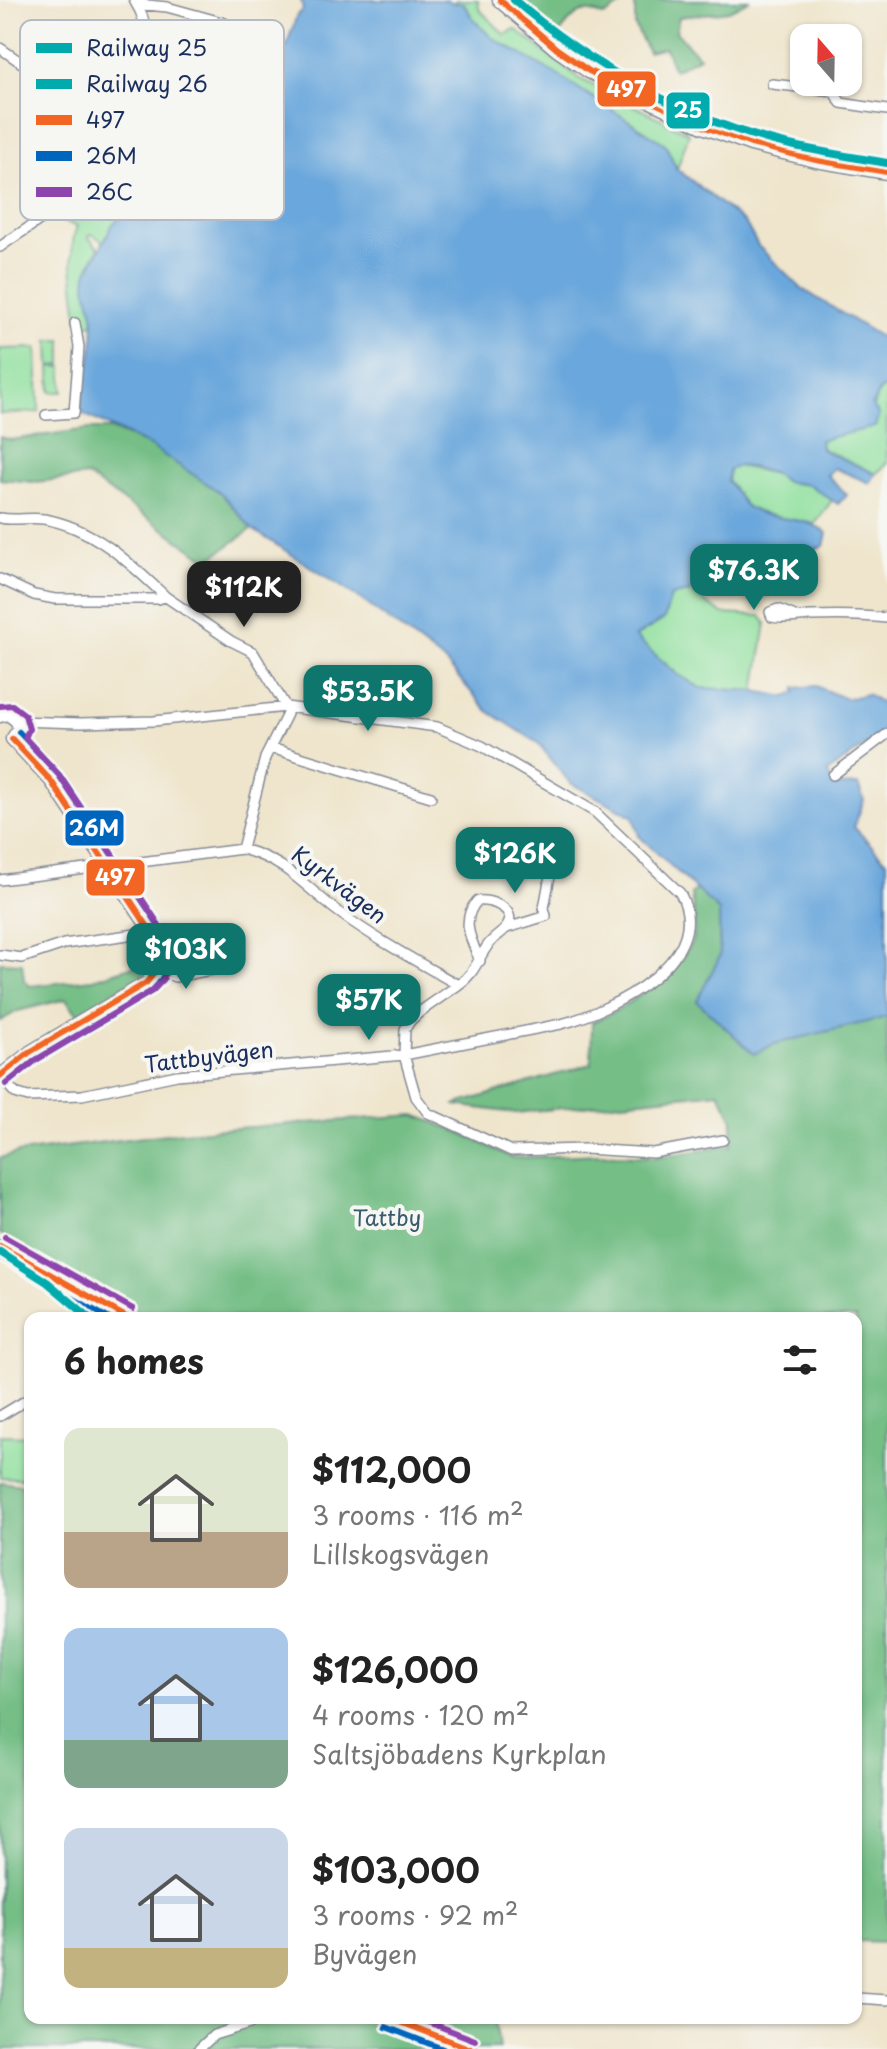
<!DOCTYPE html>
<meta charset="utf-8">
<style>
:root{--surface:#fff;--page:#f2f2f2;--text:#222;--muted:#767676;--accent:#0f766e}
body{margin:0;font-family:"Playpen Sans",sans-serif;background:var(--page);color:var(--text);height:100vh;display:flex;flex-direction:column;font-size:30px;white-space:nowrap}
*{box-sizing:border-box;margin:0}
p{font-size:26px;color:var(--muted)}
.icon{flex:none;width:44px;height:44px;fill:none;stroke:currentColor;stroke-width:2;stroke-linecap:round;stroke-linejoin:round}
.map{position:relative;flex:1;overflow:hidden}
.side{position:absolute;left:24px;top:1312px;width:838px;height:712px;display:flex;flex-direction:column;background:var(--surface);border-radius:16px;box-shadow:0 2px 6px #0004}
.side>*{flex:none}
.needle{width:52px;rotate:340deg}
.buttons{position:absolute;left:790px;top:24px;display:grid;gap:16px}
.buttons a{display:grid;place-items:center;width:72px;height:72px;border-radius:16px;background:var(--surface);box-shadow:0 2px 6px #0004;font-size:40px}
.price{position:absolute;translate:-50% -68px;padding:0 18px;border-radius:16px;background:var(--accent);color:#fff;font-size:26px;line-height:52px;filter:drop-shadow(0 2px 4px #0008)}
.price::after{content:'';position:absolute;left:50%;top:48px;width:24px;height:18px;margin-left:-12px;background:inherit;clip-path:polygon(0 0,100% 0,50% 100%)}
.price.active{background:#222;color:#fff}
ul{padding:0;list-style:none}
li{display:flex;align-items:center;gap:24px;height:200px;padding:0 40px}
li span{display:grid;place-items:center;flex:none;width:224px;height:160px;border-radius:16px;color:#555}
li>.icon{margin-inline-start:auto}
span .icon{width:96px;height:96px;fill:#fffc;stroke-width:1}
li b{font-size:34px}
h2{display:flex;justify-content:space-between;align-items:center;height:96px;padding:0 40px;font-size:34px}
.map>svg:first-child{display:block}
.green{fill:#91e09f;stroke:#56887e;stroke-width:2}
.forest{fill:#74be86;stroke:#487672;stroke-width:2}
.water{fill:#6ba7dc;stroke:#436b9d;stroke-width:2}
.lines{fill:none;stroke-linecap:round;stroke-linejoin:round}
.minor-casing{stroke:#858a95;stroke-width:12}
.tertiary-casing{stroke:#858a95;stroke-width:15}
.secondary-casing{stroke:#858a95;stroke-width:17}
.minor{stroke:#fff;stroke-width:9}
.tertiary{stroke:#fff;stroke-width:12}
.secondary{stroke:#fff;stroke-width:14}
.bus-1-casing{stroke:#f6f6f2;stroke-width:12}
.bus-2-casing{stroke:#f6f6f2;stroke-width:12}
.bus-3-casing{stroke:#f6f6f2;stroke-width:12}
.bus-1{stroke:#f26522;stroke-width:6}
.bus-2{stroke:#0065bd;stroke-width:6}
.bus-3{stroke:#8e44ad;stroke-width:6}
.rail-1-casing{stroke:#f6f6f2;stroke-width:14}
.rail-2-casing{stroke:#f6f6f2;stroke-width:14}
.rail-1{stroke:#00aaad;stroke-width:8}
.rail-2{stroke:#00aaad;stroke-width:8}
.labels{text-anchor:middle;stroke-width:8;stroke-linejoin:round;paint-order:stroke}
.street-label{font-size:22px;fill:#1b2f5e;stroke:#f6f6f2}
.park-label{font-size:22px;fill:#385b6e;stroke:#f6f6f2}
.key{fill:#f6f6f2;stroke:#b4bac6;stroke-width:2}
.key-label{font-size:22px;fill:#1b2f5e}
.line-badge{stroke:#f6f6f2;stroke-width:3}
.badge-label{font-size:22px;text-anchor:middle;font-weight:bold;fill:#fff}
</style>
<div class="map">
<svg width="887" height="2049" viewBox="0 0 887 2049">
<rect width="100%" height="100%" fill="#f6f6f2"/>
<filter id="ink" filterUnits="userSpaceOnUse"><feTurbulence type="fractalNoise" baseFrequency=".0125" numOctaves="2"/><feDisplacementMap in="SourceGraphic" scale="16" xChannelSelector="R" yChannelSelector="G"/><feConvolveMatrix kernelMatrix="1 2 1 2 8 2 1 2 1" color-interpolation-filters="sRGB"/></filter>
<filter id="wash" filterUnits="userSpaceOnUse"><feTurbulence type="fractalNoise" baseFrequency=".006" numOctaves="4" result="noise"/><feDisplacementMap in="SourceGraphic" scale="32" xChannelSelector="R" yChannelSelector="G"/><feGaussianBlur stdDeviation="1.8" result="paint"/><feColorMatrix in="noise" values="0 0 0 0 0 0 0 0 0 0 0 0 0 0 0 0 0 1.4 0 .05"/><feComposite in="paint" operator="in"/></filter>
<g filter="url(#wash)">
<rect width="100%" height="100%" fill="#efe5cc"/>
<path class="green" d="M456,0H478L479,9L505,35L515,29L582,80L689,133L677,169L665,144L556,74L491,37L474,20L464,3H453Z
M120,145L140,201L113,224L104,242L92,234L88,237L99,248C73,288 98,290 93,325L78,320C76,289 66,255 77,226L60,221L59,217L94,181Z
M49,340H62V365L50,366Z
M37,348L39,412L0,414V349Z
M50,367H63V392H51Z
M887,386V463L876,474L821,448L820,439L874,427C873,410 871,396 887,386Z
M737,466L775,474L786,482L809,485L832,500L815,524C798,520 751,516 742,502C736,494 734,489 727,481L729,470Z
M690,592L723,614L761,616L766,623L755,691L701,688L677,674L635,637L664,619L671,596Z
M0,1435L30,1436V1479L0,1477Z"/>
<path class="forest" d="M517,0H630L604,16C578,5 574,16 559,34Z
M635,0H750L729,11L679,17L676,32L699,57L674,70L665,48L648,52L635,26Z
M89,429H111L147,444L221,493L252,529L208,560L87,476L35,482L0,479V437L11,440Z
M697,888L719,911L720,956L697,1001L754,1054L774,1044L887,1017V1942L856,1941V1318H151L0,1234V1158L18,1153L183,1132L415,1115L459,1132L513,1158L598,1154L656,1157L731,1146L733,1119L719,1092L515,1113L454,1105L591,1064L592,1022C621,1012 684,969 693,938C697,924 693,909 691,894Z
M150,961C142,990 102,1000 78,1015L66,999L18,1011L0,1021V962L22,963L24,980L30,986L93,979Z
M0,1482L30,1486V2018H495L499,2049H0Z"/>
<path class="water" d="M301,0H447L453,3H463L474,20L491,37L556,74L665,144L677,169L746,224L758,246L801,288L887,341V386L879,391L872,405L879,415L875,427L820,440L821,449L876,474L870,483L834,468L827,475L847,495L838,504L809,485L786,482L775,474L750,467L737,466L729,470L727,481C735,489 740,502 747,507C771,523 804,514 827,533L824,546L812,550L786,549V565L798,575L795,582L704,569L690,592L671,596L664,619L635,637L677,674L701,688L755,691L786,697L795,693L796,688L816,686L846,699L867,694L886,706L882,734L827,773L835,786L858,785L864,800L854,827L887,862V1017L774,1044L754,1054L697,1001L720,956L719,911L639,836L633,816L570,783L538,743L488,711L445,662L359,598L252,529L221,493L147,444L79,412L93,346L94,318L86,286L87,273L113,224L140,201L170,193L193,197L212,189L225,176L242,169L275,164L282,147L237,108L252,88L268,96L276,87L274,74L280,64L297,15L303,10Z"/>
</g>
<g filter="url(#ink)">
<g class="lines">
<g class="minor-casing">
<path id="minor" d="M137,4L167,7L225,23
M0,48L81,104L114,140
M772,84L833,91L841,103L887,110
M0,247C15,236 31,227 46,215C100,171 180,72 134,0
M46,415L74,413L79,347L75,323
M0,518C15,521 29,517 44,519C95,528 130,563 166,597
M0,579L34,595L55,599H158L166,597L231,641L253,652L286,707L287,714L265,758L242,849
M797,617L778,609L770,612L772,617C785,620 796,617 810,616C836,615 861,615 887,618
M271,748L431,797
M833,775L887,734
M0,880L242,849C289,862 303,886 340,913C377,940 418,962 458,985L421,1011L411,1020L405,1029L404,1055L416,1097L428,1113L511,1151L584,1149L653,1153L723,1140
M507,928L546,916L544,908L550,876L548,871L508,858
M0,955L22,958L64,944L150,932
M156,969L175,977L221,968
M458,985C475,974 477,960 488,945C493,938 501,934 506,928C520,909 490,899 477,901C460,920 471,940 480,961
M0,1076L15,1093L28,1097L82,1095L177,1075L404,1055L561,1024C612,1011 716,959 680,893L595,812L482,746L437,727L286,707L154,721L81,723L17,721
M0,1416L30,1398
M856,1998L887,2000
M199,2049L214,2035L268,2018"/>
</g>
<g class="tertiary-casing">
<path id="tertiary" d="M0,716L8,714L17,721L19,729L12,739
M0,1076L30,1052L146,983L154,975L158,963V949L148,927L51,781L12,739
M0,1246L128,1318
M390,2018L471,2049"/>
</g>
<g class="secondary-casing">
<path id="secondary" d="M500,0L557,49L589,71L703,126L751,144L816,160L887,172"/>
</g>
<use href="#minor" class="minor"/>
<use href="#tertiary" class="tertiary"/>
<use href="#secondary" class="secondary"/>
<g class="bus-1-casing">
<path id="bus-1" d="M500,0L557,49L589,71L703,126L751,144L816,160L887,172
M0,1076L30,1052L146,983C164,965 157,948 148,927L51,781L12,739
M0,1246L128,1318
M390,2018L471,2049"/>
</g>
<g class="bus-2-casing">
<path id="bus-2" d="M6,1084L36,1060L152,991C176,968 169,949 156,921L59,775L19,732
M0,1257L108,1318
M386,2027L443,2049"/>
</g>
<g class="bus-3-casing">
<path id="bus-3" d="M0,706L12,705L25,715L29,729L25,738L59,775L157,922L168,947V964L163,980L152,991L36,1060L6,1084
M5,1237L133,1309
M418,2018L475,2040"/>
</g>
<use href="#bus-1" class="bus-1"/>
<use href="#bus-2" class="bus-2"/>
<use href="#bus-3" class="bus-3"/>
<g class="rail-1-casing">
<path id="rail-1" d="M514,0C588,63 672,112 766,139C805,150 847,156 887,163"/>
</g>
<g class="rail-2-casing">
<path id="rail-2" d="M0,1252L47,1282L90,1318"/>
</g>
<use href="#rail-1" class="rail-1"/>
<use href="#rail-2" class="rail-2"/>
</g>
</g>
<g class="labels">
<g class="street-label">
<text transform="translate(339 885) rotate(37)" y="8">Kyrkvägen</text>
<text transform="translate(209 1057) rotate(-7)" y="8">Tattbyvägen</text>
</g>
<g class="park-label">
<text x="387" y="1226">Tattby</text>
</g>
</g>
<rect x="20" y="20" width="264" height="200" rx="12" class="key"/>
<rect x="36" y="43" width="36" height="10" fill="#00aaad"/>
<rect x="36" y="79" width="36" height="10" fill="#00aaad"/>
<rect x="36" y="115" width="36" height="10" fill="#f26522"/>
<rect x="36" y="151" width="36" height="10" fill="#0065bd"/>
<rect x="36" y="187" width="36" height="10" fill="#8e44ad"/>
<g class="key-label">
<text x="86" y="56">Railway 25</text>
<text x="86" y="92">Railway 26</text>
<text x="86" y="128">497</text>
<text x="86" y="164">26M</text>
<text x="86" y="200">26C</text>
</g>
<g class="line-badge">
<rect x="596" y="70" width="61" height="38" rx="8" fill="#f26522"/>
<rect x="665" y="91" width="46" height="39" rx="8" fill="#00aaad"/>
<rect x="64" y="809" width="61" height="38" rx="8" fill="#0065bd"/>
<rect x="85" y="858" width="61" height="39" rx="8" fill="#f26522"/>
</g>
<g class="badge-label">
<text x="626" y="97">497</text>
<text x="688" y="118">25</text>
<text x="94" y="836">26M</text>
<text x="115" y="885">497</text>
</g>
</svg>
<div class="buttons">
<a><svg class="needle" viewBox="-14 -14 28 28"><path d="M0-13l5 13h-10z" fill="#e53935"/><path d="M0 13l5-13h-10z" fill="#767676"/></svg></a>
</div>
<b class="price" style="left:754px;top:612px">$76.3K</b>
<b class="price active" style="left:244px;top:629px">$112K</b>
<b class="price" style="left:368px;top:733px">$53.5K</b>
<b class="price" style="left:515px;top:895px">$126K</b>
<b class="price" style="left:186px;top:991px">$103K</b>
<b class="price" style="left:369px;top:1042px">$57K</b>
<section class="side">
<h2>6 homes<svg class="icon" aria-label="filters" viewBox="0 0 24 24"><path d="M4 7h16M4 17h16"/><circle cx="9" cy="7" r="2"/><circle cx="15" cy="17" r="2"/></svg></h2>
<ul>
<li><span style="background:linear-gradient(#dfe7d0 65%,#b9a48a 0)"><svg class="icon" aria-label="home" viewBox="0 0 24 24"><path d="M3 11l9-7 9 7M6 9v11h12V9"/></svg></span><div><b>$112,000</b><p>3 rooms · 116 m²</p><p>Lillskogsvägen</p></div></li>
<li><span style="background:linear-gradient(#a9c7e8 70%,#7fa58c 0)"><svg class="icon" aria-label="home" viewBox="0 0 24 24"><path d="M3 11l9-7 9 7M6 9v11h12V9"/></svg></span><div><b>$126,000</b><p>4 rooms · 120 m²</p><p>Saltsjöbadens Kyrkplan</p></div></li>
<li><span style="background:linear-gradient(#c9d6e8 75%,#c2b280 0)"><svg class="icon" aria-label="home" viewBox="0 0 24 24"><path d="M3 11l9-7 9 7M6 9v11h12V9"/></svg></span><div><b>$103,000</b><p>3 rooms · 92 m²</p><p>Byvägen</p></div></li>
</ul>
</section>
</div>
